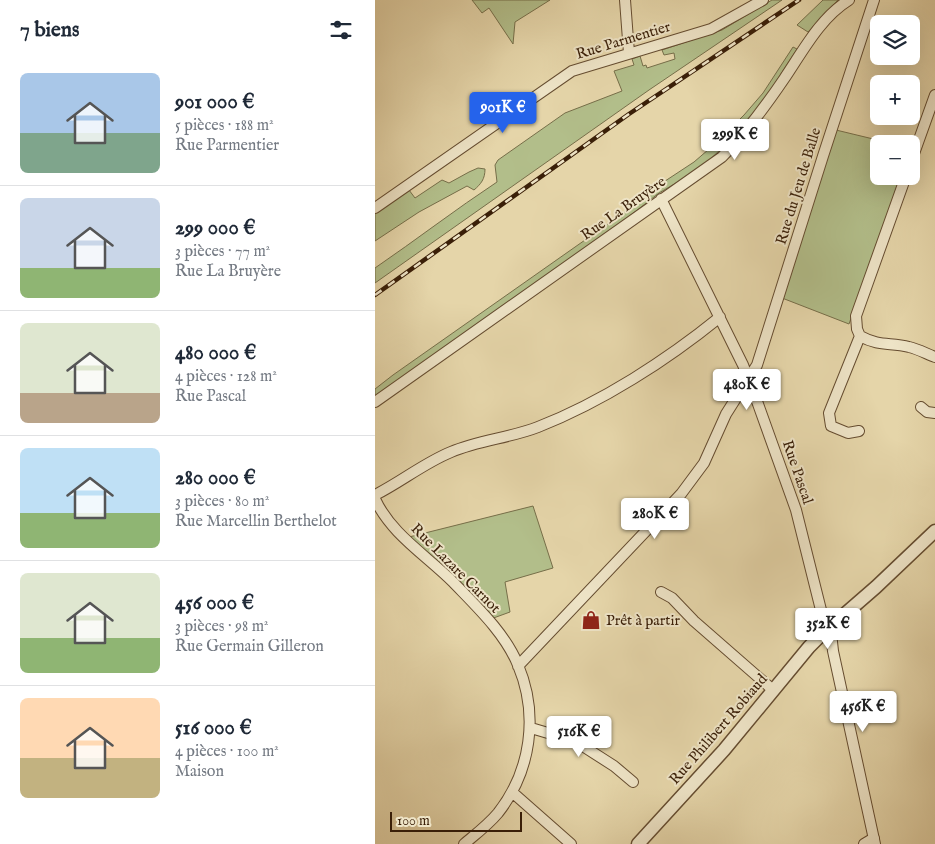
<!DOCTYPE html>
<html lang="fr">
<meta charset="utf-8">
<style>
:root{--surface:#fff;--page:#f6f6f7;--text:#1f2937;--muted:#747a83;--line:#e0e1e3;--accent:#2563eb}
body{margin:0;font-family:"IM FELL English",serif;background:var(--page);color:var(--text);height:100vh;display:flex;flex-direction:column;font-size:19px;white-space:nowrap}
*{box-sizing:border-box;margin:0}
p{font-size:16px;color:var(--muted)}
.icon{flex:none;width:28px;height:28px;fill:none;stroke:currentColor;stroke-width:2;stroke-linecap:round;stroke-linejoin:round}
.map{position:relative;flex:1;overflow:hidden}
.side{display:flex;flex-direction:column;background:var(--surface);width:375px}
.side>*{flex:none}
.fabs{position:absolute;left:495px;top:15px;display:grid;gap:10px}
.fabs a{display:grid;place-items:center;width:50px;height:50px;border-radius:8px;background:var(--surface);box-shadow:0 5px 20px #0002;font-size:25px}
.scale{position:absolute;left:15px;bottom:12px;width:132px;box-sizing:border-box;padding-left:5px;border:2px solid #3a1f08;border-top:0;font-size:14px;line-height:18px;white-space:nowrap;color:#3a1f08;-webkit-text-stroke:4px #eee4c7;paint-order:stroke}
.price{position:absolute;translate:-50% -42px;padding:0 11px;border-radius:5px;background:#fff;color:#222;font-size:16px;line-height:32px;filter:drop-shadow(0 1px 2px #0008)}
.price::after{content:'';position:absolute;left:50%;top:30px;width:15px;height:11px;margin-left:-8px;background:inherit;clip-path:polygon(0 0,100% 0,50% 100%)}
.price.active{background:var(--accent);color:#fff}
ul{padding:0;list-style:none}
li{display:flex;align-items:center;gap:15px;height:125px;padding:0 20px}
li+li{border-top:1px solid var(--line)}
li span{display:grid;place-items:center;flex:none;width:140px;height:100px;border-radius:8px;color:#555}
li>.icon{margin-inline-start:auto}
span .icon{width:60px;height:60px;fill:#fffc;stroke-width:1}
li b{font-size:21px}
h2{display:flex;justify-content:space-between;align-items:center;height:60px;padding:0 20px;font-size:21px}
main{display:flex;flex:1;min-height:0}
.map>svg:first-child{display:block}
.green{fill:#b2be8a;stroke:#766e49}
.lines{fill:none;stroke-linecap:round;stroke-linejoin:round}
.minor-casing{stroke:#654c30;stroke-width:12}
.tertiary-casing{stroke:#654c30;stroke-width:15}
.minor{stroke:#eee4c7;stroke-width:10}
.tertiary{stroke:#eee4c7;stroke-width:12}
.rail-casing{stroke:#3a1f08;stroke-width:4.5}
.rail{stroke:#eee4c7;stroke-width:2.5;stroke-dasharray:8;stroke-linecap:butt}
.labels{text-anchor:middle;stroke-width:4;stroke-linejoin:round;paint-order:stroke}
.street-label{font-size:15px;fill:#3a1f08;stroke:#eee4c7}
.poi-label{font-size:15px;fill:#3a1f08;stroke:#eee4c7;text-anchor:start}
</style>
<main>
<section class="side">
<h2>7 biens<svg class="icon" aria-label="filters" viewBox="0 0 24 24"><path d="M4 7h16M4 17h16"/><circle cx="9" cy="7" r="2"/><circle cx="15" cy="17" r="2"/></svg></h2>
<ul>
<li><span style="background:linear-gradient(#a9c7e8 60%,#7fa58c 0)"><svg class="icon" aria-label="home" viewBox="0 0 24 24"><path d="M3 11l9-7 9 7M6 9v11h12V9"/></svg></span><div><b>901 000 €</b><p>5 pièces · 188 m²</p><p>Rue Parmentier</p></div></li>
<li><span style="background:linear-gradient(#c9d6e8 70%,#8fb573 0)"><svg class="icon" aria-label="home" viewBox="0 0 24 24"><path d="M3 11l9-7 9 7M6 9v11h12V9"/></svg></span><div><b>299 000 €</b><p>3 pièces · 77 m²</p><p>Rue La Bruyère</p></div></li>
<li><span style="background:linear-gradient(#dfe7d0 70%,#b9a48a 0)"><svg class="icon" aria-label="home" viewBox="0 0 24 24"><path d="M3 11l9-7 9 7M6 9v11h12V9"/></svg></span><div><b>480 000 €</b><p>4 pièces · 128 m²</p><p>Rue Pascal</p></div></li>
<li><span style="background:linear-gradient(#bfe0f5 65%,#8fb573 0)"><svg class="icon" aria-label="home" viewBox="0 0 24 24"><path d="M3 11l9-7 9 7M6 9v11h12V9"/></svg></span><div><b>280 000 €</b><p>3 pièces · 80 m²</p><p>Rue Marcellin Berthelot</p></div></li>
<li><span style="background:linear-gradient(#dfe7d0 65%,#8fb573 0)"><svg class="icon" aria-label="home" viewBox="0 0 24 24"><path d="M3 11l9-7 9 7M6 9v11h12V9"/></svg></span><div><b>456 000 €</b><p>3 pièces · 98 m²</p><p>Rue Germain Gilleron</p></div></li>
<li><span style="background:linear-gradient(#ffd9b3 60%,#c2b280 0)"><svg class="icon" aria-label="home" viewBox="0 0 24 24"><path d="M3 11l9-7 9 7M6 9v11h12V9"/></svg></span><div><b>516 000 €</b><p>4 pièces · 100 m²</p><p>Maison</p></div></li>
</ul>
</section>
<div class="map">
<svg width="560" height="844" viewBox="0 0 560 844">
<rect width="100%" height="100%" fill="#e5d5a9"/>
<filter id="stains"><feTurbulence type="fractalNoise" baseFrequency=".004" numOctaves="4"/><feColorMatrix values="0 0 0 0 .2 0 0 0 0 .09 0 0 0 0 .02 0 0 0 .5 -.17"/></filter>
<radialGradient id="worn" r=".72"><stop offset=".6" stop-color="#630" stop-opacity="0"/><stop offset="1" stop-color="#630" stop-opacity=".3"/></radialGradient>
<path class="green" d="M97,0H175L140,22L138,44L114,8L107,13Z
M397,0H407L274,90L0,283V268C41,240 81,209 122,182L120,165L123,160L190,113L247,91L239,71L259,65L257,59L265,56L268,66L271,65L272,68L300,59L299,53L289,55L287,50L347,30Z
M448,0H463L433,32L422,25Z
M418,47L422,49L393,94L374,119L348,147L325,169L284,193L252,218L0,396V389L18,375L247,214L281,187L319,162L341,143L369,115L388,93Z
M461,130L519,144H504V176H527L474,324L407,298Z
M103,168L110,169C110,179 106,184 99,190L92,186L44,212L0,241V213L34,190L40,198L67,180L74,183L94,172Z
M158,506L178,568L130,582L135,612L113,620L30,538Z"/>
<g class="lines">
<g class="minor-casing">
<path id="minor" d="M250,0L254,53
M536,162L560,95
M531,176L481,316L482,329L485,336C505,347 515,342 534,347C543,349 552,354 560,357
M286,199L368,365L383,404L421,510L450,626
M0,208L197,71L336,29L388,0
M0,402L347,157C371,133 390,107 409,79C428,51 445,18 474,0
M546,407L552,412L560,413
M484,431L473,433L456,426L454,413L485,336
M0,495C26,482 49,463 76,452C104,440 135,438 163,427C227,402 292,360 345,317
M0,499C16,534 51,555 78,582C101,606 130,633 143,665C164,715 156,771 123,813C113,825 101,834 89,844
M286,592L297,598L319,621L398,690
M456,633L458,651L500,844
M143,666L306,494L329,463L351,414L382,365L448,156L499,0
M156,728L200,741L239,766L258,782
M137,792L196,844
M489,844L499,838"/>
</g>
<g class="tertiary-casing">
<path id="tertiary" d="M455,627L501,587L560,531
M263,844L349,750L434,647L447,634"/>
</g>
<use href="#minor" class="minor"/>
<use href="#tertiary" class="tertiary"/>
<g class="rail-casing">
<path id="rail" d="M0,295L254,114L424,0"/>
</g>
<use href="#rail" class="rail"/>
</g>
<defs>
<g id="shop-bare" transform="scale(1.5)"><path d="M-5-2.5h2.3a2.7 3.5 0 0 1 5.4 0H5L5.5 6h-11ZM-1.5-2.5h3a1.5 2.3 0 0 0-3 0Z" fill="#8f2418" stroke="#eee4c7" stroke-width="2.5" paint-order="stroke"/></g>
</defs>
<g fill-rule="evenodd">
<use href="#shop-bare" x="216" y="620"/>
</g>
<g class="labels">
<g class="street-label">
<text transform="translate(248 40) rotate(-17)" y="5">Rue Parmentier</text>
<text transform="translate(423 186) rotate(-73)" y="5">Rue du Jeu de Balle</text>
<text transform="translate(248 208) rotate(-35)" y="5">Rue La Bruyère</text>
<text transform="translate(423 472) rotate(71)" y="5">Rue Pascal</text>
<text transform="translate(81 568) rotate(45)" y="5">Rue Lazare Carnot</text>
<text transform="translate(343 729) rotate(-49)" y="5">Rue Philibert Robiaud</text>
</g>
<g class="poi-label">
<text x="231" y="625">Prêt à partir</text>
</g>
</g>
<rect width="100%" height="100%" filter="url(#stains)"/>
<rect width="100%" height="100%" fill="url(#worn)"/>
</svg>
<div class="fabs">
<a><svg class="icon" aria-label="layers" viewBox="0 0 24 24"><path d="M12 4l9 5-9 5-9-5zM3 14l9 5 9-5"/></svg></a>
<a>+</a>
<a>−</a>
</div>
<div class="scale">100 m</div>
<b class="price active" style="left:128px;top:134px">901K €</b>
<b class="price" style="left:360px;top:161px">299K €</b>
<b class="price" style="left:372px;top:411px">480K €</b>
<b class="price" style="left:280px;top:540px">280K €</b>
<b class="price" style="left:453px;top:650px">352K €</b>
<b class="price" style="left:488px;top:733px">456K €</b>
<b class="price" style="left:204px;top:758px">516K €</b>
</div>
</main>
